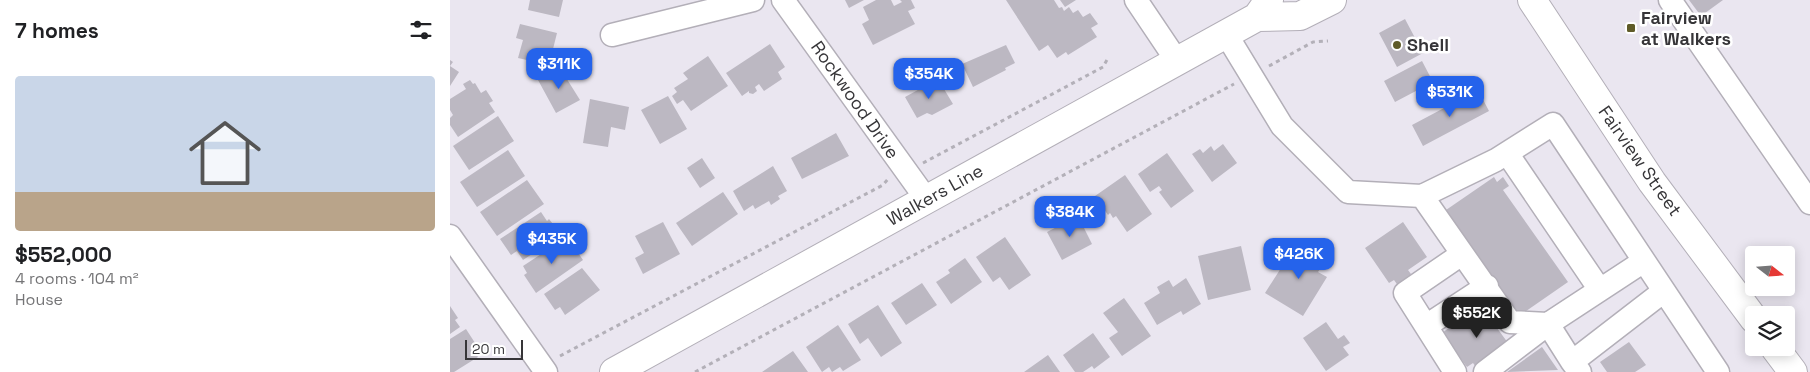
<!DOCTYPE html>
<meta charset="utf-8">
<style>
:root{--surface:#fff;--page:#f2f2f2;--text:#202124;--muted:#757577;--accent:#2563eb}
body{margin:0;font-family:"Space Grotesk",sans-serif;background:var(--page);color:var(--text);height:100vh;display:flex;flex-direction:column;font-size:19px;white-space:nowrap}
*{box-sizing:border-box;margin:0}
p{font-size:16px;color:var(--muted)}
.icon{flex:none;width:28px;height:28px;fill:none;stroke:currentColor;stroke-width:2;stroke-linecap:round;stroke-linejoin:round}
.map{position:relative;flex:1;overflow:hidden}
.sheet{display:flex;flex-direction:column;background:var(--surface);width:450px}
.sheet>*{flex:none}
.needle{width:32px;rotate:107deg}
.controls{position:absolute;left:1295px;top:246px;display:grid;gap:10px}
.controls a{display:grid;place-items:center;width:50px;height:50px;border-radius:5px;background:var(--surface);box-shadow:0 2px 12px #0003;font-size:25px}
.scale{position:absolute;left:15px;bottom:12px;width:58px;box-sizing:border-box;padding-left:5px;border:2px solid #363538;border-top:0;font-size:14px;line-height:18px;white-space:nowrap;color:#363538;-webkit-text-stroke:4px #fff;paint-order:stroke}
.price{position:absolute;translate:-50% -42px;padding:0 11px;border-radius:10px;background:var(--accent);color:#fff;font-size:16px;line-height:32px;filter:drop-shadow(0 1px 2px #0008)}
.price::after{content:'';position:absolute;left:50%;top:30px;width:15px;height:11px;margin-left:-8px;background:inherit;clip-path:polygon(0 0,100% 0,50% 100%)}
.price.current{background:#222;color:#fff}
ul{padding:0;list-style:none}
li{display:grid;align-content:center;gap:10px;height:265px;padding:0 15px}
li span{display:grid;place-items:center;height:155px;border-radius:5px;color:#555}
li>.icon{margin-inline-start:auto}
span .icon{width:90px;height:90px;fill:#fffc;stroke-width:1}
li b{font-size:21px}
h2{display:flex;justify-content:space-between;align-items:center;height:60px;padding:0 15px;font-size:21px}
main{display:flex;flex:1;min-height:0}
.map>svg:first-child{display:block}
.building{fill:#bcb8c2}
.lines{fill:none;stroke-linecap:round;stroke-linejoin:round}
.minor-casing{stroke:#b3afb8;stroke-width:25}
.major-casing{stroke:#b3afb8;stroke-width:30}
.path{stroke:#b3b0b8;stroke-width:3;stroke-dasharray:4 4;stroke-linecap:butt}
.minor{stroke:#fff;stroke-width:22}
.major{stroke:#fff;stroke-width:28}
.poi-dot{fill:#5f5b28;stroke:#fff;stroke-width:2}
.labels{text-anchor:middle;stroke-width:5;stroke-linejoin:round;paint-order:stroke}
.poi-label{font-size:18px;font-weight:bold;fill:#363538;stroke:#fff;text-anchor:start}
.street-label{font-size:18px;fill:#363538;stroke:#fff}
</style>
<main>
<section class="sheet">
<h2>7 homes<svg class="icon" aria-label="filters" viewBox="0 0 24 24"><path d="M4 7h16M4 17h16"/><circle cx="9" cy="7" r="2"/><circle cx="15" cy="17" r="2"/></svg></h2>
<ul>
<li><span style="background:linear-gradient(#c9d6e8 75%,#b9a48a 0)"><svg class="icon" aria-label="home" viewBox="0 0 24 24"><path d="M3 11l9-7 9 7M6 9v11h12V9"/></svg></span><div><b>$552,000</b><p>4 rooms · 104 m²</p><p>House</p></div></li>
</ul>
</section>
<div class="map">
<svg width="1360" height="372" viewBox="0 0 1360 372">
<rect width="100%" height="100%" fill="#eae6f0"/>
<path class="building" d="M80,0H113L109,17L78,10Z
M395,0H414L399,8Z
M426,0H441L444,6L452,2L450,0H461L465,8L458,11L465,24L423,45L412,24L419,20L413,7Z
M556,0H604L609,8L612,7L614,11L619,7L623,13L628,10L633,17L640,13L648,24L641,28L647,37L618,55L616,52L607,58L598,45L589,51Z
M610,0H626L615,7Z
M1239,0H1273L1251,16Z
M955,19L973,53L947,67L929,33Z
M70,24L107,33L99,65L68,58L73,40L66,38Z
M320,44L335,67L328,72L332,79L314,91L309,84L305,87L307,91L303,94L299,93V91L292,96L276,73Z
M556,45L565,63L555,68L556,70L523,87L512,64Z
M258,56L278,86L241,111L233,100L227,104L222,96L227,92L224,88L238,79L233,73Z
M0,60L3,62L0,66L9,72L0,86Z
M972,61L983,82L945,102L934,81Z
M110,68L130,100L106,113L88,80Z
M488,79L503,104L482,115L477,113L467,118L455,97Z
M20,80L23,84L25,83L31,93L36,90L43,101L39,103L45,112L8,137L0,125V118L3,115L0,110V99L16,89L13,84Z
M1028,90L1039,111L973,146L962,125Z
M218,96L237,129L210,144L191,110Z
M140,99L179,107L175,130L161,127L158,147L133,143Z
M48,116L64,141L19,170L3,146Z
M386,133L399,156L352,179L341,158Z
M773,144L787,163L762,182L742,154L750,149L753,153L761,146L764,151Z
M58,150L75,176L27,207L10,182Z
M717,153L744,191L721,208L709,192L712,190L709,186L700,192L688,174Z
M252,158L265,178L250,188L237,168Z
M323,166L337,191L328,196L330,199L321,205L319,201L305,209L303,205L294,211L283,191Z
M675,175L702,214L677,232L666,216L663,218L660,213L658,215L645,196Z
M1044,177L1047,182L1053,177L1059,186L1053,190L1118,282L1072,314L1066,310L996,210Z
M77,180L94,204L47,236L30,212Z
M273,192L288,214L242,246L226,223Z
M91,212L97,221L99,219L106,228L103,230L108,237L73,260L67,251L61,255L50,239Z
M628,216L642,244L612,260L597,232Z
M213,222L230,254L193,274L185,258L194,253L185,236Z
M953,222L977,257L958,270L961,274L955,279L957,282L949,287L944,280L939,283L915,248Z
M117,237L133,260L86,293L74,275L77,273L73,266Z
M555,237L581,275L559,290L550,277L543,282L526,257Z
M847,243L858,250L851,262L858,266L868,250L882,258L875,270L871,267L868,272L877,277L853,316L815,293Z
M791,246L801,290L758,300L748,256Z
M515,258L532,282L501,304L486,282L500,273L498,270Z
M132,268L150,290L115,315L110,307L105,310L94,294Z
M736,278L751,304L733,315L731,311L707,325L694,303L710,293L707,287L719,280L723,287Z
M472,283L487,305L456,325L441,303Z
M674,298L701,336L672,356L659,338L668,332L653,313Z
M428,305L452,343L431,357L418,338L410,344L398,324Z
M1030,305L1061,347L1029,371L1023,363L1017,367L992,333Z
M0,306L8,318L5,320L10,327L0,334Z
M876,322L888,339L894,335L900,343L893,347L899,355L876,371L853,338Z
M388,325L411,360L393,371L390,367L382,372L379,367L372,372L356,347Z
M16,329L27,346L23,349L28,357L4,372H0V339Z
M643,333L660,357L644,369L642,366L633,372H625L613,355Z
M1179,342L1196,365L1185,372H1157L1150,362Z
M1092,347L1108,370L1057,372Z
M343,351L358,372H312Z
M598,355L610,372H574Z"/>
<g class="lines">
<g class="minor-casing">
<path id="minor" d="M333,0L477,200
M686,0L727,61
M1220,0L1360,203
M776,34L832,126L898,192L972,196L1046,160L1103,124L1268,372
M162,35L303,0
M1057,153L1150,290
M972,196L1060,322L1098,324L1194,261
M0,236L96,372
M976,326L1037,286
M1005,372L955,293L1012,254
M1035,372L1098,324L1122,362
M1130,372L1122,362L1214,291"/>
</g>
<g class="major-casing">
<path id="major" d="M1082,0L1202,182L1304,319
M807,17L850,16L882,0
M1325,348L1343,372
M164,372L807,17L819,0"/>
</g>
<path class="path" d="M819,66L863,42L878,41
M473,163L653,67L658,58
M110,356L433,185L438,179
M245,372L784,84"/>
<use href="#minor" class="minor"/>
<use href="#major" class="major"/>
</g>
<g class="poi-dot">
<rect x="1176" y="23" width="10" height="10" rx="2.5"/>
<circle cx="947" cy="45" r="5"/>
</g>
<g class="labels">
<g class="poi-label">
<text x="1191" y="24">Fairview<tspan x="1191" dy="21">at Walkers</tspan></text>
<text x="957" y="51">Shell</text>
</g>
<g class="street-label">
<text transform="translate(405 100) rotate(55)" y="6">Rockwood Drive</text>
<text transform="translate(1190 161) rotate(55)" y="6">Fairview Street</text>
<text transform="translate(485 195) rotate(-29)" y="6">Walkers Line</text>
</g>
</g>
</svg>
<div class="controls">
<a><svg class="needle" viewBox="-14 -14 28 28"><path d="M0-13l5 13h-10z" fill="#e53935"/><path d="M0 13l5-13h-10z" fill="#757577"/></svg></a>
<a><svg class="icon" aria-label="layers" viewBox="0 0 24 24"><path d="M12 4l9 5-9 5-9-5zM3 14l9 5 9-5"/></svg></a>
</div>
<div class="scale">20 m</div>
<b class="price" style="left:109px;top:90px">$311K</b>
<b class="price" style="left:479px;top:100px">$354K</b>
<b class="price" style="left:1000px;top:118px">$531K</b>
<b class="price" style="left:620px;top:238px">$384K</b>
<b class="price" style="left:102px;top:265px">$435K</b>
<b class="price" style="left:849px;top:280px">$426K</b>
<b class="price current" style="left:1027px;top:339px">$552K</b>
</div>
</main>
